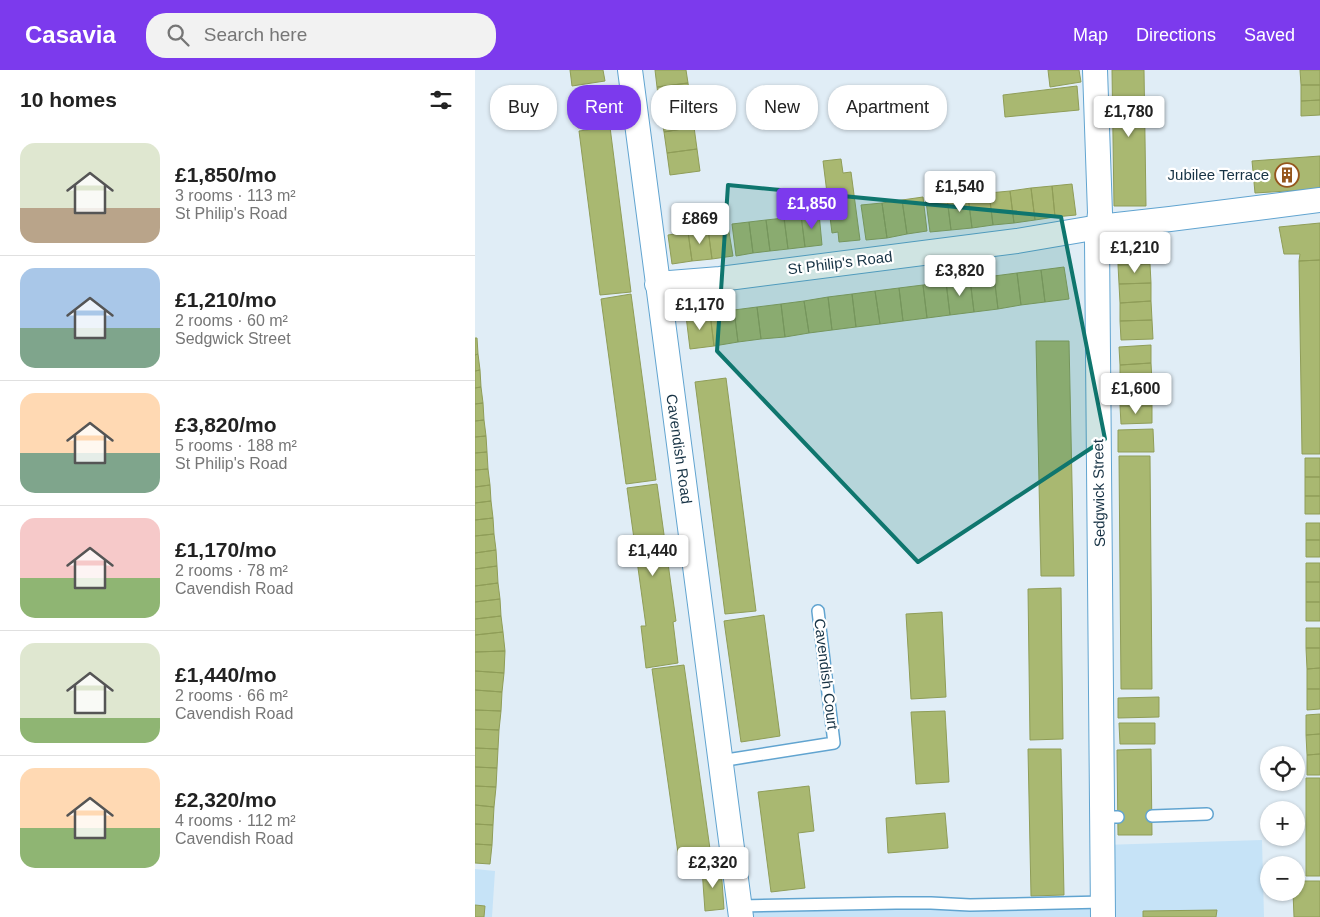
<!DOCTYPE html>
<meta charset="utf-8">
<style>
:root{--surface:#fff;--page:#f2f2f2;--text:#222;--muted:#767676;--line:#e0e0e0;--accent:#7c3aed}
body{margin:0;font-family:Helvetica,sans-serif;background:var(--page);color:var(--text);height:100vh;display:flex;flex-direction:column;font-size:19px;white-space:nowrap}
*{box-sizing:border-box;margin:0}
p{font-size:16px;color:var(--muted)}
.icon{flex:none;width:28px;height:28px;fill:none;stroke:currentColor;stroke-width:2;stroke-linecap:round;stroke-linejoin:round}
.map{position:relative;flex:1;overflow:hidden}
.side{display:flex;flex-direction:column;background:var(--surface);width:475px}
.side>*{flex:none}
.hud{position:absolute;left:15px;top:15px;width:475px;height:45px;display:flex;gap:10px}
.fabs{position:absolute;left:785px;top:676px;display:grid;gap:10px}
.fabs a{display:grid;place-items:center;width:45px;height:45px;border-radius:50%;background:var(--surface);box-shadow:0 1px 4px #0004;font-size:25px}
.price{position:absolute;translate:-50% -42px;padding:0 11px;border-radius:5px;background:#fff;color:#222;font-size:16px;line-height:32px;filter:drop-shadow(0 1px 2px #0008)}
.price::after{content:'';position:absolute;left:50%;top:30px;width:15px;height:11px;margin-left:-8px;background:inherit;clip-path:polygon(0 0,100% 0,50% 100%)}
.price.current{background:var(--accent);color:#fff}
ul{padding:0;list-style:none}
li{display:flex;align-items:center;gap:15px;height:125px;padding:0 20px}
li+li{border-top:1px solid var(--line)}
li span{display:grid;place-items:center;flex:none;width:140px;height:100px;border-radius:15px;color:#555}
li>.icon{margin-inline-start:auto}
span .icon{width:60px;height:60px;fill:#fffc;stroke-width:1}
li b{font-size:21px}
h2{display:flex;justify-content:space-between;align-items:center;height:60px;padding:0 20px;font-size:21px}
.pill{padding:0 18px;border-radius:20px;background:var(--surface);box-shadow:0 1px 4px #0004;font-size:18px;line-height:45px}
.pill.current{background:var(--accent);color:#fff}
header{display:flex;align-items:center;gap:30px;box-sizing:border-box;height:70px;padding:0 25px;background:var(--accent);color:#fff}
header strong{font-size:24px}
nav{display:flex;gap:28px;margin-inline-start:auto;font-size:18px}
.search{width:350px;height:45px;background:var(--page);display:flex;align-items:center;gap:12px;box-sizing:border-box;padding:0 18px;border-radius:20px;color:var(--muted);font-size:19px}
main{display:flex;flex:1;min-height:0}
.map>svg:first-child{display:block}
.built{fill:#c6e3f7}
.building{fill:#a9b871;stroke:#8f9d58}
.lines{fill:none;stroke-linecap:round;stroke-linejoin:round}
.lane-casing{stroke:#61a4d0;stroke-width:14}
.street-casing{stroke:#61a4d0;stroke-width:26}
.lane{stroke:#fff;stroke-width:11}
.street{stroke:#fff;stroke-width:24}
.marked{fill:#0f766e;fill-opacity:0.2;stroke:#0f766e;stroke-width:4;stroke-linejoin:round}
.labels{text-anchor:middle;stroke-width:4.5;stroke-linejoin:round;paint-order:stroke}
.poi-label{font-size:15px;fill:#173345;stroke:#fff;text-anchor:end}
.street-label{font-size:15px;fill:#173345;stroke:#fff}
</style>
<header>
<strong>Casavia</strong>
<div class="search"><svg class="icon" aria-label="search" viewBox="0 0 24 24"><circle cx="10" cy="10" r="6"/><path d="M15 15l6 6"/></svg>Search here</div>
<nav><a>Map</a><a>Directions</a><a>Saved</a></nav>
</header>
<main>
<section class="side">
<h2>10 homes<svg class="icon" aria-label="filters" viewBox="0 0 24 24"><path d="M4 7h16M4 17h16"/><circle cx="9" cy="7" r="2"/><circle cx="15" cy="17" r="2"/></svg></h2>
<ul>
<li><span style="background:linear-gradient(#dfe7d0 65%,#b9a48a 0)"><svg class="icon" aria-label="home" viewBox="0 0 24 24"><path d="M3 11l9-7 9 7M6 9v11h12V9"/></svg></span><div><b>£1,850/mo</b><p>3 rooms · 113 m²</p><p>St Philip's Road</p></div></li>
<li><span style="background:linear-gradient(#a9c7e8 60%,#7fa58c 0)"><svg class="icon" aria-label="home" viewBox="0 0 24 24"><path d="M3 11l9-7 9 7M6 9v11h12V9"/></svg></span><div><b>£1,210/mo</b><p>2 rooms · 60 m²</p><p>Sedgwick Street</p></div></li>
<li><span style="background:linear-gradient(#ffd9b3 60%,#7fa58c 0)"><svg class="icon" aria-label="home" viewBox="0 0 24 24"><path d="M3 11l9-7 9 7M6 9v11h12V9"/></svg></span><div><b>£3,820/mo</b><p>5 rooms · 188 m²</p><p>St Philip's Road</p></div></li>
<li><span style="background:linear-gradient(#f6c9c9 60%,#8fb573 0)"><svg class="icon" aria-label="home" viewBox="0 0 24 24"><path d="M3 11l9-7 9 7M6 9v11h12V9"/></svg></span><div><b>£1,170/mo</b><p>2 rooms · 78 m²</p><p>Cavendish Road</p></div></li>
<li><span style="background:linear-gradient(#dfe7d0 75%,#8fb573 0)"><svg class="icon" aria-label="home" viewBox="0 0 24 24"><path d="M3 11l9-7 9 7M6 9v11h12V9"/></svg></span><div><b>£1,440/mo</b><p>2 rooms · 66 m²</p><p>Cavendish Road</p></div></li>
<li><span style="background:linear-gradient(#ffd9b3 60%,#8fb573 0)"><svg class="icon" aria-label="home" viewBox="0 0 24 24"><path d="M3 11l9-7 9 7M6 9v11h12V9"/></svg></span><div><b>£2,320/mo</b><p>4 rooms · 112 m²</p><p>Cavendish Road</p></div></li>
</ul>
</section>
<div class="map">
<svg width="845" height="847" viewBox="0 0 845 847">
<rect width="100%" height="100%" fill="#e0edf6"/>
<path class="built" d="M787,770L789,847H266L264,836L628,832V775Z
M0,799L20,801L17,847H0Z"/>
<path class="building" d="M95,0H128L130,11L97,16Z
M180,0H211L213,13L182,17Z
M573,0H604L606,12L575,17Z
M637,0H669L671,136H639Z
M825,0H845V15H826Z
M213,13L216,35L185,40L182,17Z
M826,15H845V30L826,31Z
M602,16L604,40L530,47L528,25Z
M845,30V45L826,46V31Z
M132,34L134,54L103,58L100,38Z
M216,35L219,57L189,62L185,40Z
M135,57L156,222L125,225L104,61Z
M219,57L222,79L192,83L189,62Z
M222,79L225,101L195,105L192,83Z
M845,86V119L780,123L777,91Z
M366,89L368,103L376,102L385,170L364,172L363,162L357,163L348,91Z
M597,114L601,145L580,147L577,116Z
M577,116L580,147L560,150L556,118Z
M556,118L560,150L539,153L535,121Z
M535,121L539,153L518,155L514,123Z
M514,123L518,155L497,158L493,126Z
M493,126L497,158L476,160L472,128Z
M448,127L452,161L432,164L427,130Z
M472,128L476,160L455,162L451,131Z
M427,130L432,164L412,168L407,133Z
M407,133L412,168L391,170L386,135Z
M344,143L347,175L330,177L326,145Z
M326,145L330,177L313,179L309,148Z
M309,148L313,179L295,181L291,150Z
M291,150L295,181L278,183L274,152Z
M274,152L278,183L261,186L257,154Z
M845,153V190L824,191L825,184H809L804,157Z
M253,156L258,186L237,189L233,159Z
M233,159L237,189L217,191L213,162Z
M213,162L217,191L197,194L193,165Z
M674,175L675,194L643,195L642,176Z
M845,190V384H827L824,191Z
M675,194L676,213L644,214L643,195Z
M589,197L594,229L570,232L566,200Z
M566,200L570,232L546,235L542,203Z
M542,203L546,235L523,239L519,206Z
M519,206L523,239L499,242L495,209Z
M495,209L499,242L475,245L471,212Z
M471,212L475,245L452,248L448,215Z
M676,213V231L645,233L644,214Z
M448,215L452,248L428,251L424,218Z
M424,218L428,251L405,254L400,221Z
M400,221L405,254L381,257L377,224Z
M156,224L181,410L151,414L126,229Z
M377,224L381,257L357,260L353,227Z
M353,227L357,260L334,263L329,231Z
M329,231L334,263L310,267L306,234Z
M676,231L677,250L645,251V233Z
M306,234L310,267L286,269L282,237Z
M282,237L286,269L263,272L259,240Z
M259,240L263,272L239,276L235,243Z
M235,243L239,276L215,279L211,246Z
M677,250L678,269L646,270L645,251Z
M0,268H2L3,284L0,285Z
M561,271H594L599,506H566Z
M676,275V293L645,295L644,277Z
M3,284L5,300L0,301V285Z
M676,293L677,312L645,313V295Z
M5,300L6,317L0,318V301Z
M251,308L281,541L250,544L220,312Z
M6,317L8,333L0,334V318Z
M645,319H677V336H645Z
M8,333L9,350L0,351V334Z
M645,336H677V353L646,354Z
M9,350L11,366L0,367V351Z
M678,359L679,382H643V360Z
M11,366L12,382L0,383V367Z
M12,382L13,399L0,400V383Z
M644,386H675L677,619H646Z
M830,388H845V407H830Z
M13,399L15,415L0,417V400Z
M830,407H845V426H830Z
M182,414L201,551L198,552L203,593L171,598L166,556H171L152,418Z
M15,415L16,431L0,433V417Z
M830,426H845V444H830Z
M16,431L18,448L0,450V433Z
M18,448L19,464L0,466V450Z
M831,453H845V470H831Z
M19,464L21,480L0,483V466Z
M831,470H845V487H831Z
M21,480L22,496L0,499V483Z
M831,493H845V512H831Z
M22,496L23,513L0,516V499Z
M831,512H845V532H831Z
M23,513L25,529L0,532V516Z
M586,518L588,669L555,670L553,519Z
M25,529L26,546L0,549V532Z
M831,532H845V551H831Z
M467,542L471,627L436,629L431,544Z
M289,545L305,666L266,672L249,551Z
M26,546L28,562L0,565V549Z
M831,558H845V578H831Z
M28,562L30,581L0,582V565Z
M831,578H845V598L832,599Z
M30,581L29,603L0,601V582Z
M209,595L236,786L204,790L177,599Z
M845,598V619H832V599Z
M0,601L29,603L27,622L0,620Z
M832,619H845V639L832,640Z
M0,620L27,622L26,641L0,640Z
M684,627V647L643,648V628Z
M0,640L26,641L24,660L0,659Z
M470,641L474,712L441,714L436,642Z
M845,644V664L831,665V645Z
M644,653H680V674H645Z
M0,659L24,660L23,679L0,678Z
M845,664V684L832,685L831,665Z
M0,678L23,679L22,698L0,697Z
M553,679H586L589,825L556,826Z
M676,679L677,765H643L642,680Z
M845,684V705H832V685Z
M0,697L22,698L21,717L0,716Z
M831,708H845V806H831Z
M0,716L21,717L19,737L0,735Z
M334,716L339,761L323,763L330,818L296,822L283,722Z
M0,735L19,737L18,755L0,754Z
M470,743L473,778L413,783L411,748Z
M0,754L18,755L17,775L0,774Z
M0,774L17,775L15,794L0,793Z
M246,797L249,839L230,841L227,799Z
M821,811H845V847H819L818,822H821Z
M0,835L10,836L9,847H0Z
M742,840L741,847H668V841Z"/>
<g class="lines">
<g class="lane-casing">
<path id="lane" d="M245,691L359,673L343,541
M677,746L732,744
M627,747H643
M264,836L421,833H456L495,835L628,832"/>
</g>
<g class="street-casing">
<path id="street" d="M155,0L266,847
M620,0L625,143L622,171L628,847
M182,214L245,209L542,171L624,157L695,149L845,130"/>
</g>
<use href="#lane" class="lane"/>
<use href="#street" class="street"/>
</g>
<path class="marked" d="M253,115L586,147L630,369L443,492L242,281Z"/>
<defs>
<g id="building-ring" transform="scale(1.25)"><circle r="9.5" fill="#fff" stroke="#95561d" stroke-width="1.5"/><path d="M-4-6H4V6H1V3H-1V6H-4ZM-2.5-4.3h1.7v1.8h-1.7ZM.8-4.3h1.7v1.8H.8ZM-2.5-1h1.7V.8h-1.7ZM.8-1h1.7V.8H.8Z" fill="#95561d"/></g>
</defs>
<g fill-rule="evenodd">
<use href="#building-ring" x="812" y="105"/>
</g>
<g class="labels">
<g class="poi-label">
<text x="794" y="110">Jubilee Terrace</text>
</g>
<g class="street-label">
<text transform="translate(365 193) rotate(-7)" y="5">St Philip's Road</text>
<text transform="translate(204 379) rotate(82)" y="5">Cavendish Road</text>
<text transform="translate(624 423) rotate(-91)" y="5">Sedgwick Street</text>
<text transform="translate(351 604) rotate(83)" y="5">Cavendish Court</text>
</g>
</g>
</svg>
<div class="fabs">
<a><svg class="icon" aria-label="locate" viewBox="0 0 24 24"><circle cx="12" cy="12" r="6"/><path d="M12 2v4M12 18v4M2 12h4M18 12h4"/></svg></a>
<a>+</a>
<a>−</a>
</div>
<b class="price" style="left:654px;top:68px">£1,780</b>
<b class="price" style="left:485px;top:143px">£1,540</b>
<b class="price current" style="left:337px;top:160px">£1,850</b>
<b class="price" style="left:225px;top:175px">£869</b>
<b class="price" style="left:660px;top:204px">£1,210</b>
<b class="price" style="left:485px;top:227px">£3,820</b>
<b class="price" style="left:225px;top:261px">£1,170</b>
<b class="price" style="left:661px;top:345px">£1,600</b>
<b class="price" style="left:178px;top:507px">£1,440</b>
<b class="price" style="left:238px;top:819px">£2,320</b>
<div class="hud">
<a class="pill">Buy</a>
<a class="pill current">Rent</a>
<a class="pill">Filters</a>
<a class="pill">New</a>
<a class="pill">Apartment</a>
</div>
</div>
</main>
